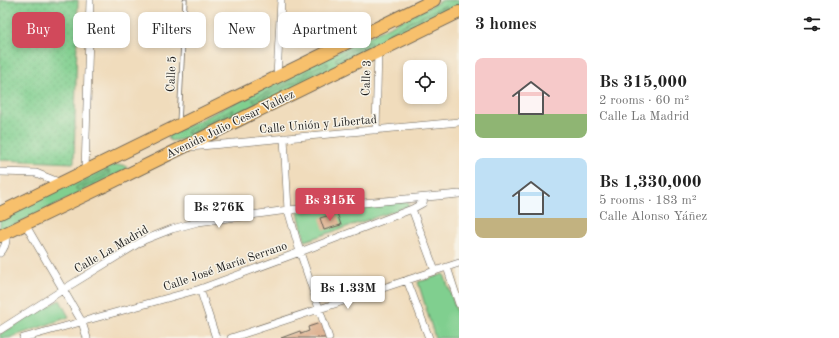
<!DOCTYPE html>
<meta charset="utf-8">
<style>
:root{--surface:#fff;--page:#f6f6f6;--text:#222;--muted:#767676;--accent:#d1495b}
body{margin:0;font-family:"Old Standard TT",serif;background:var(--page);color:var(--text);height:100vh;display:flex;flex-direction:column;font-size:15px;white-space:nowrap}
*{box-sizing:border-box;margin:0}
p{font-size:13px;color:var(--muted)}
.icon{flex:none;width:22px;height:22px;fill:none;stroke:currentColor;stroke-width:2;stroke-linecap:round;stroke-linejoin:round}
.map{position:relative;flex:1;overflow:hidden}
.panel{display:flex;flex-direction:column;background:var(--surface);width:380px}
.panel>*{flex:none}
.guide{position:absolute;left:12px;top:12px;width:380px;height:36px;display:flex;gap:8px}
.buttons{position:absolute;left:403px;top:60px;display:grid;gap:8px}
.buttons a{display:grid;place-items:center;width:44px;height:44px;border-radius:8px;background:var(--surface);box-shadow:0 2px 6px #0003;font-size:20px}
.price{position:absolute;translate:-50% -34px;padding:0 9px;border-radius:4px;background:#fff;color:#222;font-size:13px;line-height:26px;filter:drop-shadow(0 1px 2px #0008)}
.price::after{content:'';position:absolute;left:50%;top:24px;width:12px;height:9px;margin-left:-6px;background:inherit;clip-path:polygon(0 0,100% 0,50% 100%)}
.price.selected{background:var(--accent);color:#fff}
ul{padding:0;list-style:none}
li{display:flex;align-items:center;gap:12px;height:100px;padding:0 16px}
li span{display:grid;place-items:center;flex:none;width:112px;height:80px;border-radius:8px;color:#555}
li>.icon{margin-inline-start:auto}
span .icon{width:48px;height:48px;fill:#fffc;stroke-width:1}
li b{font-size:17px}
h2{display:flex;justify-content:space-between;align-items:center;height:48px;padding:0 16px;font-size:17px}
.pill{padding:0 14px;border-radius:8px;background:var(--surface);box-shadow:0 2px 6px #0003;font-size:14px;line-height:36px}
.pill.selected{background:var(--accent);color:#fff}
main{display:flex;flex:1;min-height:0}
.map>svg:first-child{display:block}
.grass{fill:url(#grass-dots);stroke:#4e7656}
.park{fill:#80cf8f;stroke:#4e7656}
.garden{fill:url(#garden-furrows);stroke:#4e7656}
.building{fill:#dbad8b}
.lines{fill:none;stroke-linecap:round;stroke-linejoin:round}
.service-casing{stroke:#665f54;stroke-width:5}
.minor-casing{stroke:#665f54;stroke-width:8}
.primary-casing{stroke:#665f54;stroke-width:14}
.service{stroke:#fff;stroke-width:3.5}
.minor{stroke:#fff;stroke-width:7}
.primary{stroke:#f7c06c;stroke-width:12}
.labels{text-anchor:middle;stroke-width:3;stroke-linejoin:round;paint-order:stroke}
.street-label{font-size:12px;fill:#1c1c1c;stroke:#f7f3e8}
</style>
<main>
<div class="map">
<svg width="459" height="338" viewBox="0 0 459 338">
<defs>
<pattern id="grass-dots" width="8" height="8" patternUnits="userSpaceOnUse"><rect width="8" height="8" fill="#80cf8f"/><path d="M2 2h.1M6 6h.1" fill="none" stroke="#6eb17b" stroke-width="1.8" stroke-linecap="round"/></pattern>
<pattern id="garden-furrows" width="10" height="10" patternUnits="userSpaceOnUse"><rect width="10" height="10" fill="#80cf8f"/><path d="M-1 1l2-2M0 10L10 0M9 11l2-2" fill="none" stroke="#6eb17b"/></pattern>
</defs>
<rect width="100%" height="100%" fill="#f7f3e8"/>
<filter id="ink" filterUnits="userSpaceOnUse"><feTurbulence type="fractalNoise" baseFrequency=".025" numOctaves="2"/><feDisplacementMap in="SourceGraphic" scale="8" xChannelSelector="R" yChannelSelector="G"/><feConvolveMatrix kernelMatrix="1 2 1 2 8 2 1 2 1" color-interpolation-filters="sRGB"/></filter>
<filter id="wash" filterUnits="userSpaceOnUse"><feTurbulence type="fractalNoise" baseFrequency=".012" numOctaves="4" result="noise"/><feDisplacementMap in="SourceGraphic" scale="16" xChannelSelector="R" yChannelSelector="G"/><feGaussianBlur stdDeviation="0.9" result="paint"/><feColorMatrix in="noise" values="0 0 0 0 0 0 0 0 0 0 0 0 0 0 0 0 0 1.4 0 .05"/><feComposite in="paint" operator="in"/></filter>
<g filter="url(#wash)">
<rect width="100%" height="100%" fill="#f0dcbc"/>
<path class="grass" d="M0,0H78L74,163L0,160Z"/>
<path class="park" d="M443,0H459V7L192,138L171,141L168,138L169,135Z
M124,165L127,167L124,171L0,232V217L105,166Z
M407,201L409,206L305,241L298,212Z
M444,274L459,319V338H435L418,282Z
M60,300L69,317L9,338H0V334Z"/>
<path class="garden" d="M444,6H446L447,7L446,9L392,35H390V32Z
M369,42H370L371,44V45L338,61H336V58Z
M326,63H328V66L254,102L253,101V99Z
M231,110H233V113L189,134H187V131Z
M107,171H109V174L78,190L76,189V187Z"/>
<g id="blocks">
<path class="building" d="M337,213L341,225L324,230L320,218Z
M323,322L328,338H281L300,331L301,334L309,331L308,327Z"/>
</g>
</g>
<g filter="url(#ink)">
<use href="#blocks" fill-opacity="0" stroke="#665f54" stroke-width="1"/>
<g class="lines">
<g class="service-casing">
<path id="service" d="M179,123L185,0"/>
</g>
<g class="minor-casing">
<path id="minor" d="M277,76L281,0
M376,130L378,51
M284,138L288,210L300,252L329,338
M190,147L459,122
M0,172L36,173L61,183
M85,172L90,0
M412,209L435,271
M25,224L82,322L87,338
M0,253C6,247 7,241 6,233
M447,267L459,304
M407,280L429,338
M200,289L216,338
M0,330L64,289L144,240L172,229L198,222L288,210L459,194
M23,338L200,289L300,252L412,209L423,203L424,198
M231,338L459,263"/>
</g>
<g class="primary-casing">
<path id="primary" d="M0,213C145,142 289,71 434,0
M0,236L96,190L459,12"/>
</g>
<use href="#service" class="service"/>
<use href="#minor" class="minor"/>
<use href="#primary" class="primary"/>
</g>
</g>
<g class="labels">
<g class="street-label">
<text transform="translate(171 74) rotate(-87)" y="4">Calle 5</text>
<text transform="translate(366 78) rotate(-88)" y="4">Calle 3</text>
<text transform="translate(230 124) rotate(-26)" y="4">Avenida Julio Cesar Valdez</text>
<text transform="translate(318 124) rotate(-5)" y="4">Calle Unión y Libertad</text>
<text transform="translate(111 249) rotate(-30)" y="4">Calle La Madrid</text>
<text transform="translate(225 266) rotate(-19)" y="4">Calle José María Serrano</text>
</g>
</g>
</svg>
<div class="buttons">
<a><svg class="icon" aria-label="locate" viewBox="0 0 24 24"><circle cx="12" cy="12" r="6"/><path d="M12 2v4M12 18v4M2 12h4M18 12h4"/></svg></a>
</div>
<b class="price selected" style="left:330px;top:222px">Bs 315K</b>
<b class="price" style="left:219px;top:229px">Bs 276K</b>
<b class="price" style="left:348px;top:310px">Bs 1.33M</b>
<div class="guide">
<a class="pill selected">Buy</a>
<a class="pill">Rent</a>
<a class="pill">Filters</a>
<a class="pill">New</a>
<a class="pill">Apartment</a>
</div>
</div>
<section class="panel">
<h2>3 homes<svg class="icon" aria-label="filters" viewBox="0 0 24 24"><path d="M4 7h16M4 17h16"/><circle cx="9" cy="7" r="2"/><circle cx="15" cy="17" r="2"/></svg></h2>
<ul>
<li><span style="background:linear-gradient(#f6c9c9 70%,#8fb573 0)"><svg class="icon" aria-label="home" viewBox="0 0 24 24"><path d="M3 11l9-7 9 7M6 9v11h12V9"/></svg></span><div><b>Bs 315,000</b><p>2 rooms · 60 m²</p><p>Calle La Madrid</p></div></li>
<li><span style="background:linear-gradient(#bfe0f5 75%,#c2b280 0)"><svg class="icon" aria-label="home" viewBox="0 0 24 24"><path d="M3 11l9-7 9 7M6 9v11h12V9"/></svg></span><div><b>Bs 1,330,000</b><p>5 rooms · 183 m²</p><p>Calle Alonso Yáñez</p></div></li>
</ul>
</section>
</main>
